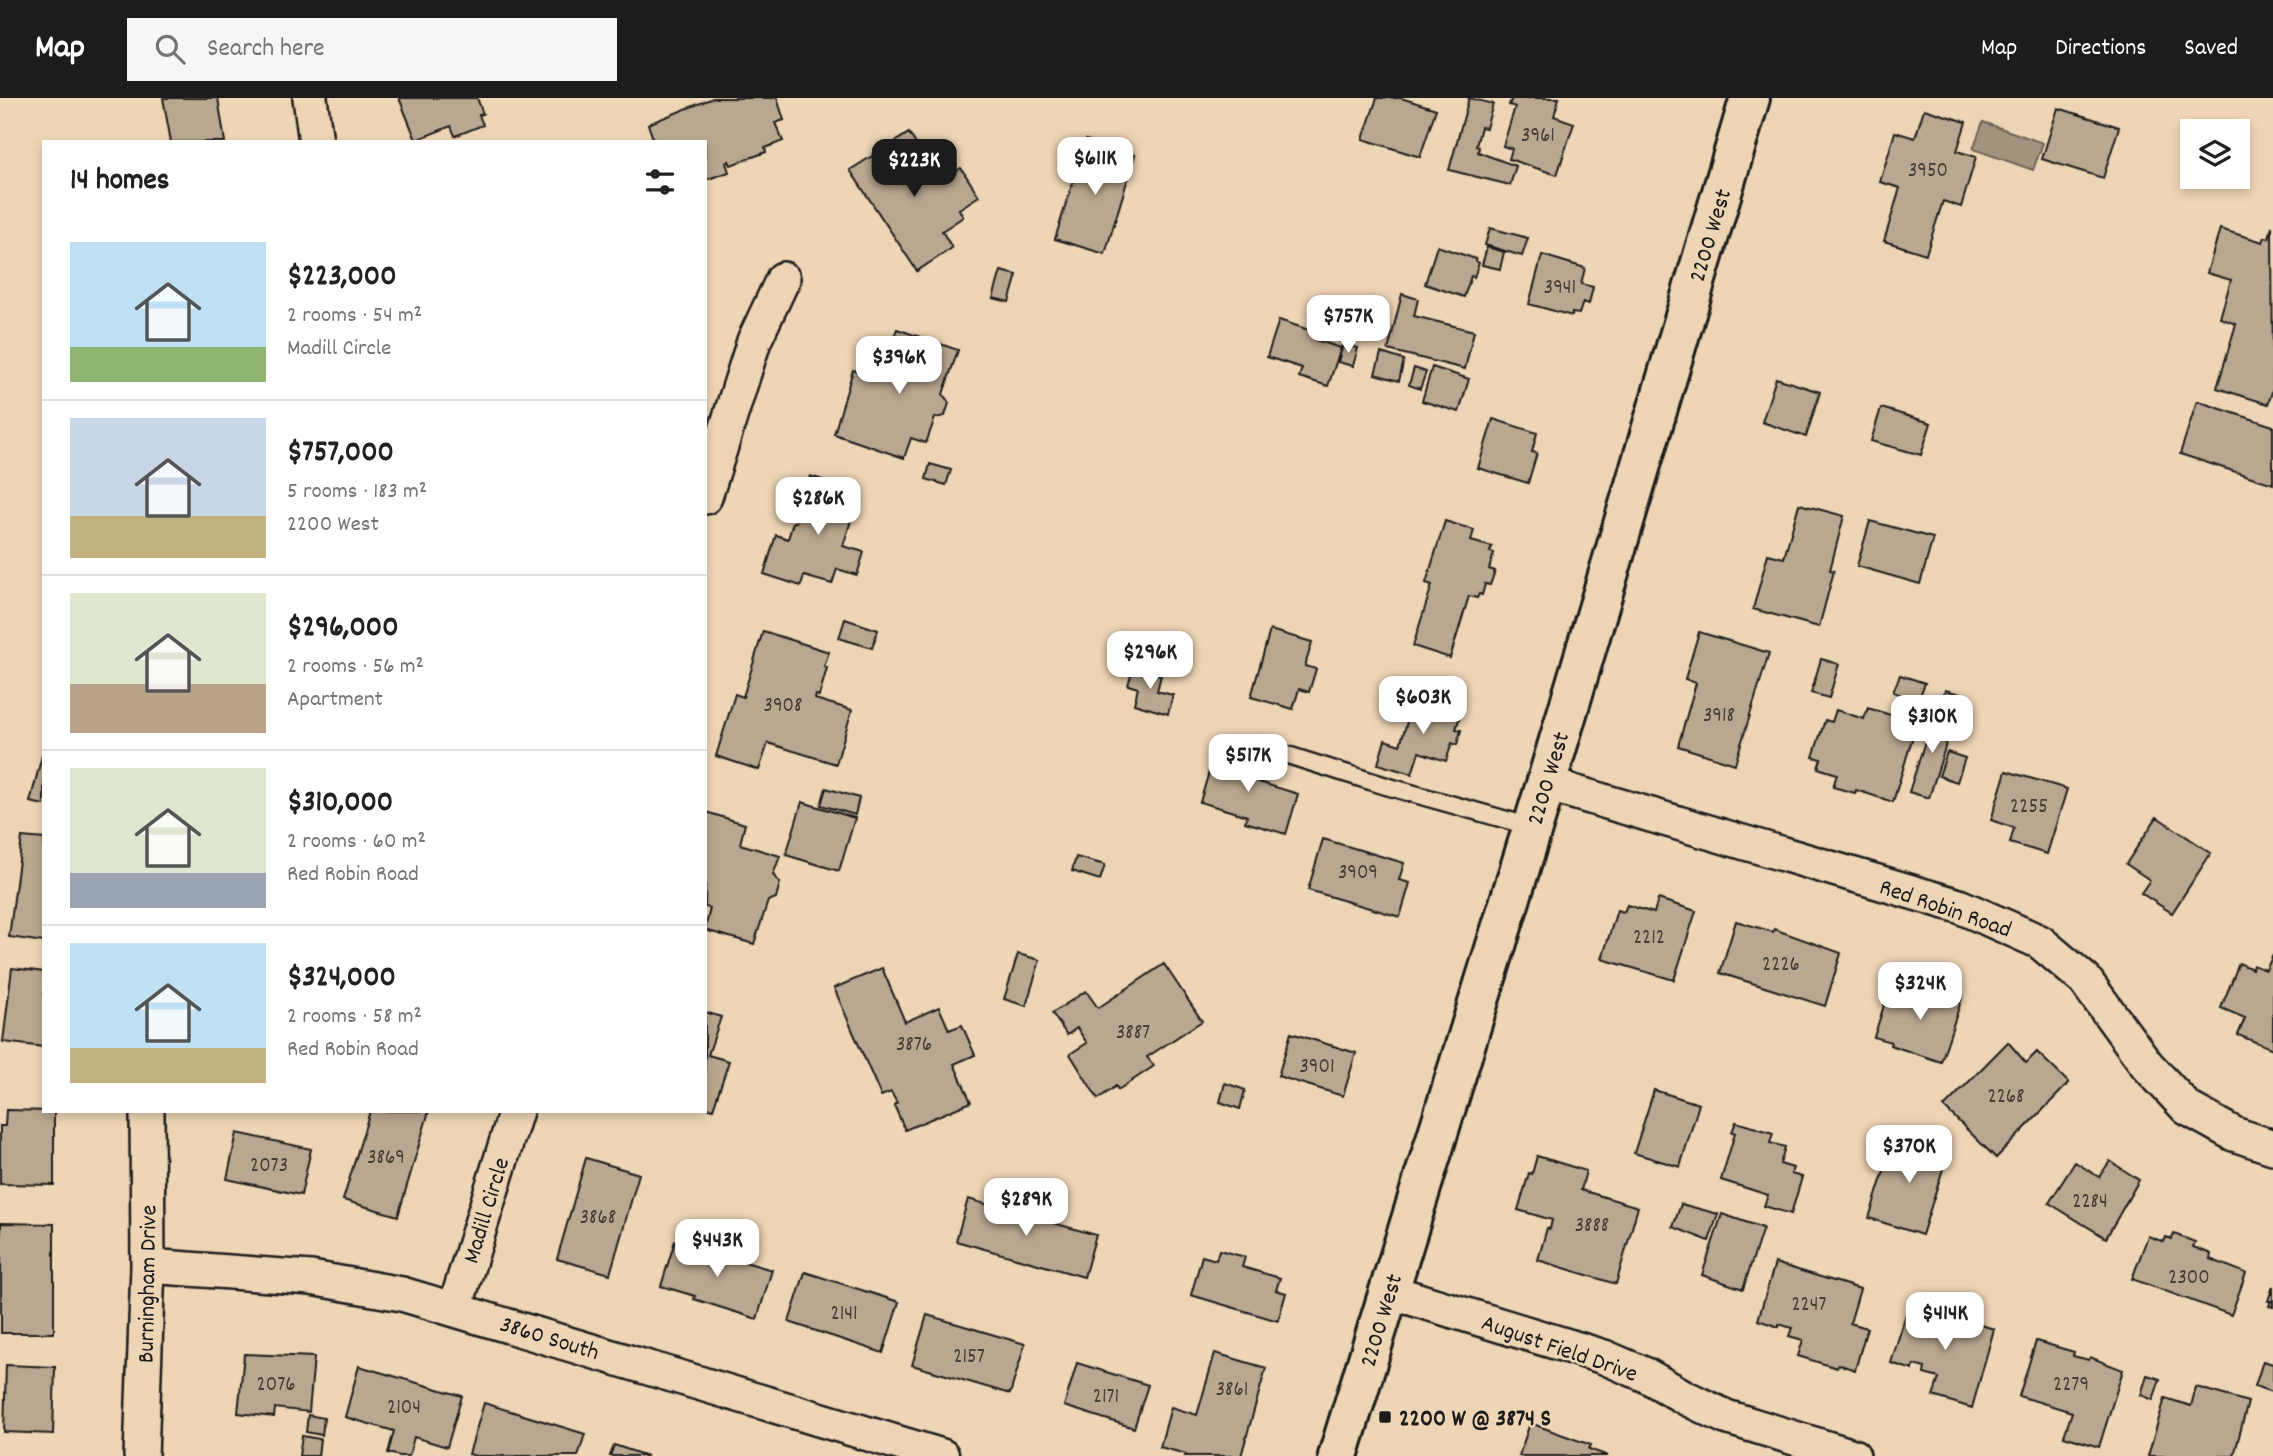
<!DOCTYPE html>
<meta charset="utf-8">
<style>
:root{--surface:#fff;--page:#f6f6f6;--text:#202124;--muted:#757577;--line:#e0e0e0;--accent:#1c1c1c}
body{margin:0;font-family:Dekko,sans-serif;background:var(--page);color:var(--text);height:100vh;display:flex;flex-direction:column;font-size:26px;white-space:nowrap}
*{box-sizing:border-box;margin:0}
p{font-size:23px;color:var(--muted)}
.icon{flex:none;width:38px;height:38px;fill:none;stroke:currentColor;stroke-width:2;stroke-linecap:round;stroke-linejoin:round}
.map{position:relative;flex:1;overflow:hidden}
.sheet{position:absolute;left:42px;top:42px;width:665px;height:973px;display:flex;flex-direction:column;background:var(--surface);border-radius:0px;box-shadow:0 4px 10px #0003}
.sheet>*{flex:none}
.controls{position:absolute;left:2180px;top:21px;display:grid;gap:14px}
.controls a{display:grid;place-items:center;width:70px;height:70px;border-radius:0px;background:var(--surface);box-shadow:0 4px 10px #0003;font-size:35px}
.price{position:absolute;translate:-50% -60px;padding:0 16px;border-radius:14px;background:#fff;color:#222;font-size:23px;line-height:46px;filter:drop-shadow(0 2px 4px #0008)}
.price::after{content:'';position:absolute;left:50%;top:42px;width:21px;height:16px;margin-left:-10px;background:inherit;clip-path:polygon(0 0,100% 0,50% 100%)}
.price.selected{background:var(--accent);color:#fff}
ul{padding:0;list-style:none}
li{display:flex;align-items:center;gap:21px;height:175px;padding:0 28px}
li+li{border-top:2px solid var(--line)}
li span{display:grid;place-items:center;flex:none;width:196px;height:140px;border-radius:0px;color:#555}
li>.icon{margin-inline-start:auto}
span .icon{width:84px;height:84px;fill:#fffc;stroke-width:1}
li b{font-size:30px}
h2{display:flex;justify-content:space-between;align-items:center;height:84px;padding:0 28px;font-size:30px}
header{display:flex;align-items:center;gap:42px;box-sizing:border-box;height:98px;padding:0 35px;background:var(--accent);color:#fff}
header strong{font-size:33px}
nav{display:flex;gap:38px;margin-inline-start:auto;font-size:24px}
.search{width:490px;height:63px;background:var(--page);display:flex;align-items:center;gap:18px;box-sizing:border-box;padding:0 24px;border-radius:0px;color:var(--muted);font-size:26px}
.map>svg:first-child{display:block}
.water{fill:#a3937f;stroke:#6d6357;stroke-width:2}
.building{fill:#baa78f;stroke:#1c1c1c;stroke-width:2}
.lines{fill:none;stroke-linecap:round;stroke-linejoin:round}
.service-casing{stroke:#1c1c1c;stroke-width:21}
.minor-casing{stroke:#1c1c1c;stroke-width:38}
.tertiary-casing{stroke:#1c1c1c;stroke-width:44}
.service{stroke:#eed5b5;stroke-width:16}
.minor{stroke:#eed5b5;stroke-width:33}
.tertiary{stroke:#eed5b5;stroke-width:38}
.poi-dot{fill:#1c1c1c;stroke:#eed5b5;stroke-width:2.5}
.labels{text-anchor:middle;stroke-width:5;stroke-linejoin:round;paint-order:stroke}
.number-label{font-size:21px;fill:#443f39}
.street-label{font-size:24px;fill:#1c1c1c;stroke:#eed5b5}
.poi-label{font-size:24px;font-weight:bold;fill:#1c1c1c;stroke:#eed5b5;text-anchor:start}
</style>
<header>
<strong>Map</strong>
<div class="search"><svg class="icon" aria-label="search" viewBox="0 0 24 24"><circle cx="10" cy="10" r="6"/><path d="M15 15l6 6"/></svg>Search here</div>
<nav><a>Map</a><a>Directions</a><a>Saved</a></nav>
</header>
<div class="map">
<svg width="2273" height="1358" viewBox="0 0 2273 1358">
<rect width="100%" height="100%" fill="#eed5b5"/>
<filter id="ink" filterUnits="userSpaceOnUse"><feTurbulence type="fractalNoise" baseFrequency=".0143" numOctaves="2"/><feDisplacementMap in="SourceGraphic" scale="14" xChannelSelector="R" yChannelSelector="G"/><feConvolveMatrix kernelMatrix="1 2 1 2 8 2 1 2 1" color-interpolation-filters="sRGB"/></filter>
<g filter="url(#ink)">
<path class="water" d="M1983,24L2043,45L2033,72L1973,51Z"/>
<path class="building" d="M163,0H218L225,44H171Z
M399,0H477L483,16L479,17L483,27L455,38L451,28L416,42Z
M713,0H777L784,22L775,25L783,43L765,50L766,54L731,67L729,63L726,65L729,74L705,82V44H654L648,26Z
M1377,0H1401L1436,11L1420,59L1363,41Z
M1469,0L1493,6L1486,30L1481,29L1476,48L1479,49L1478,54L1516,68L1510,87L1449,72Z
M1512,0H1559L1554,18L1574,25L1557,77L1509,61L1512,51L1503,48L1515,9L1509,7Z
M2058,10L2119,29L2103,80L2042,61Z
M1924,11L1966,24L1957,53L1976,59L1961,109L1943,103L1926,156L1884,143L1900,90L1880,84L1895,34L1915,40Z
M909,35L939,83L961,70L979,98L959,111L963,119L942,133L952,150L917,173L850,72Z
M1086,42L1135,57L1105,156L1055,141Z
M2272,128L2273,291L2268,306L2217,290L2236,226L2220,220L2231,182L2207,175L2220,131L2263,144L2265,139L2269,140Z
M1490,130L1528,140L1522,158L1485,147Z
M1437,148L1476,161V163L1479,165L1474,179L1471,178L1464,199L1425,186Z
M1487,149L1504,154L1500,171L1482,167Z
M1542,157L1585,170L1581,186L1593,189L1589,206L1583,204L1579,216L1572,215V218L1529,206Z
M1001,173L1017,177L1009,204L993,200Z
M1402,196L1418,201L1414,218L1474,233L1465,271L1388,252Z
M1279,222L1318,235L1316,242L1341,250L1328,288L1299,279L1302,270L1267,259Z
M897,231L958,252L943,296L949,305L945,318L935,320L926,345L911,340L904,360L834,336L853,272L883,281L891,258L887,256Z
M1343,246L1358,250L1353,268L1338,264Z
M1381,255L1404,262L1399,283L1375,276Z
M1432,269L1469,281L1459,314L1422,303Z
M1414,270L1426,274L1420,291L1409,287Z
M1776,280L1820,294L1806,339L1762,324Z
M2197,303L2273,328V386L2180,356Z
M1881,310L1931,325L1921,357L1871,343Z
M1493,321L1537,335L1532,354L1537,355L1528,385L1478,370Z
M930,366L951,372L946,387L926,381Z
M810,378L860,394L843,448L864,454L857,477L837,471L832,486L804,478L801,488L764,476L776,437L788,441L793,424H796Z
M1799,406L1844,418L1830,472L1834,473L1819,529L1753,511L1768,456L1784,460Z
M1445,423L1474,432L1471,443L1492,449L1490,454L1494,455L1489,471L1495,473L1490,487L1485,486L1482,497L1479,496L1477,500L1469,498L1450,560L1413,548L1432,487L1426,485Z
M1870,423L1933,440L1920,486L1857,468Z
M845,521L878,532L872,550L839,540Z
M1270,532L1312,544L1305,568L1316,571L1309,594L1299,591L1293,611L1251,599Z
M763,533L829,554L824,569L827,570L819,598L816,597L815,601L852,612L836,666L768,645L759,672L716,658L735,596L743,599Z
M1699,534L1769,555L1735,666L1678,648L1696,585L1685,581Z
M1821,561L1839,566L1829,600L1811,595Z
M1133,570L1161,577L1157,593L1173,597L1168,616L1134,606L1138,590L1128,587Z
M1900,577L1925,585L1918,603L1893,594Z
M1945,592L1960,596L1955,612L1940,607Z
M1415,598L1462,612L1456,631L1461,632L1457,647L1452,645L1446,663L1419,654L1412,676L1378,666L1385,642L1400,647Z
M1868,610L1897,619L1894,629L1914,635L1893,704L1856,692L1855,695L1833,689L1837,676L1818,670L1821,661L1813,659L1825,622L1832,624L1836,612L1864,621Z
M1934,615L1954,621L1929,700L1909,694Z
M44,650V707L30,704Z
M1215,654L1264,668L1259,684L1298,696L1286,736L1245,724L1247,718L1200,704Z
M1947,654L1965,660L1957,684L1939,678Z
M2006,673L2067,691L2047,756L2010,745L2014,730L1991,722Z
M826,690L859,700L855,717L821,707Z
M802,704L855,720L839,773L786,757Z
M706,714L745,726L740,746L780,758L773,777L780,785L776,800L768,803L754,846L705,832L710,810L705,809Z
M2157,719L2211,755L2172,815L2141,795L2150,782L2126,766Z
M22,739L44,741V844L9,839Z
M1323,741L1404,765L1399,782L1410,785L1400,819L1308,792Z
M1076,759L1105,767L1100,782L1072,773Z
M1658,801L1696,813L1674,882L1602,861L1617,812L1624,814L1627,807L1654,815Z
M1736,823L1773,834L1774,831L1841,855L1825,908L1720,875Z
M1018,856L1040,862L1026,908L1004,901Z
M2273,857V951L2238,937L2245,920L2221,910L2239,865L2252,871L2253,867L2266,872Z
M1164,866L1202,923L1147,959L1154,968L1118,992L1116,988L1098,1001L1070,956L1087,945L1077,930L1067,937L1052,915L1086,893L1098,910Z
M12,870L44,874V949L3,944Z
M882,870L905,924L939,909L949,932L962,927L975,957L954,966L971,1004L905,1032L894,1007L897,1005L891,994L881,998L834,890Z
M1924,885L1963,897L1941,964L1890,947L1891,944L1874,939L1887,898L1892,899L1894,895L1910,900L1909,904L1917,907Z
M705,914L721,919L708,957L729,963L713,1011L705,1009Z
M1291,935L1356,955L1343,998L1278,978Z
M2008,944L2026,965L2037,954L2069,985L1996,1060L1944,1009Z
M1225,985L1245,992L1240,1011L1220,1004Z
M1654,992L1699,1006L1680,1069L1634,1055Z
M6,1012L54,1013V1087L0,1086V1028H5Z
M370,1013H429L398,1118L343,1102Z
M1736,1024L1773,1035L1770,1045L1785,1049L1780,1066L1793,1070L1791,1076L1802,1079L1791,1116L1764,1108L1768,1097L1721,1082L1735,1035L1732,1034Z
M237,1035L311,1051L301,1097L227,1081Z
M1895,1038L1948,1055L1922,1137L1869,1120Z
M1537,1058L1586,1073L1581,1092L1638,1109L1616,1186L1538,1162L1547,1130L1550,1131L1552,1122L1518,1112L1529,1075L1532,1076Z
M586,1060L639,1076L610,1176L557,1161Z
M2110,1063L2139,1082L2106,1140L2049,1105L2075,1064L2099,1079Z
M968,1101L1096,1137L1084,1179L956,1143Z
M1681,1106L1718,1116L1709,1143L1673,1129Z
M1722,1116L1763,1130L1743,1191L1702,1177Z
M1,1125L54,1126V1235H1Z
M2174,1136L2195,1144L2193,1149L2211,1156L2210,1161L2246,1175L2231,1217L2132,1181L2148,1138L2164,1144L2166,1139L2172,1141Z
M675,1143L772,1172L757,1221L694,1201L695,1198L661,1188Z
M1219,1152L1245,1159L1242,1169L1280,1180L1276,1192L1286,1195L1278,1223L1191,1197L1202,1158L1216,1162Z
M1775,1165L1860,1191L1850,1225L1867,1230L1855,1272L1838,1266L1837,1270L1798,1258L1803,1242L1789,1238L1792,1230L1779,1226V1229L1758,1222Z
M805,1174L899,1204L883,1255L789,1224Z
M2273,1188V1209L2269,1208L2271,1203H2268Z
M1909,1206L1994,1231L1972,1310L1933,1298L1939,1280L1924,1276L1925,1270L1914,1267L1913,1272L1891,1265Z
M927,1217L1025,1246L1010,1296L912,1267Z
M2036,1243L2074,1254L2073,1258L2089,1262L2090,1259L2123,1272L2099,1349L2064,1338L2072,1314L2019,1298Z
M1215,1255L1266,1270L1241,1358H1185L1186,1356L1160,1349L1171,1309L1197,1317Z
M244,1256L314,1259L309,1314L275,1310L274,1319L238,1315Z
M2263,1263L2273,1266V1294L2255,1288Z
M1077,1265L1148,1287L1134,1330L1064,1308Z
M6,1267L55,1269L53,1336L4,1334Z
M359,1268L462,1298L447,1349L414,1339L409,1358H400L388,1355L394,1333L345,1319Z
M2147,1277L2160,1281L2153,1302L2141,1297Z
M2196,1289L2248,1304L2234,1358H2148L2165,1300L2191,1308Z
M484,1305L585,1336L578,1358H476L469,1356Z
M308,1317L324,1320L322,1337L306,1334Z
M1530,1325L1591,1347L1589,1351L1608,1358H1519Z
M302,1338L320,1341L318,1358H299Z
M614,1347L647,1358H610Z"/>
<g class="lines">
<g class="service-casing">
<path id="service" d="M1256,647L1386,688L1532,729"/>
</g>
<g class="minor-casing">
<path id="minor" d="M310,0L316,44
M705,399L754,243L783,181
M1546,686L1959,808L2040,844L2085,882L2147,967L2187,1010L2234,1036L2273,1049
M148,1168L311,1180L402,1196L942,1358
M1388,1193L1604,1259L1646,1277L1686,1300L1726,1319L1853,1358
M455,1210L516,1013
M141,1358L148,1168L147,1013"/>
</g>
<g class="tertiary-casing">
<path id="tertiary" d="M1338,1358L1546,686L1750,0"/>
</g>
<use href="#service" class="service"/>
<use href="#minor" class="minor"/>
<use href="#tertiary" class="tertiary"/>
</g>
</g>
<rect class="poi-dot" x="1378" y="1312" width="14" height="14" rx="3.5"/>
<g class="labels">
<g class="number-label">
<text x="1538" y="43">3961</text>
<text x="1928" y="78">3950</text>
<text x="1560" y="195">3941</text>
<text x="783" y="613">3908</text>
<text x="1719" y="623">3918</text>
<text x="2029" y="714">2255</text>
<text x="1358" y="780">3909</text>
<text x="1649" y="845">2212</text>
<text x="1781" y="872">2226</text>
<text x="1133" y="940">3887</text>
<text x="914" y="952">3876</text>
<text x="1317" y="974">3901</text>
<text x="2006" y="1004">2268</text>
<text x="386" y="1065">3869</text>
<text x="269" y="1073">2073</text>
<text x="2090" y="1109">2284</text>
<text x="598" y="1125">3868</text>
<text x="1592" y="1133">3888</text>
<text x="2189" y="1185">2300</text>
<text x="1809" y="1212">2247</text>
<text x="844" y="1221">2141</text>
<text x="969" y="1264">2157</text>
<text x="276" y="1292">2076</text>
<text x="2071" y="1292">2279</text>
<text x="1232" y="1297">3861</text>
<text x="1106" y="1304">2171</text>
<text x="404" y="1315">2104</text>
</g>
<g class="street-label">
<text transform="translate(1709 137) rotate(-73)" y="8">2200 West</text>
<text transform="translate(1547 680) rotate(-73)" y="8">2200 West</text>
<text transform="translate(1946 809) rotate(19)" y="8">Red Robin Road</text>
<text transform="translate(485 1112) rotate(-73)" y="8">Madill Circle</text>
<text transform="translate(146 1186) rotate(-89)" y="8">Burningham Drive</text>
<text transform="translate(1380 1222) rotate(-73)" y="8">2200 West</text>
<text transform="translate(550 1239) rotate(17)" y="8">3860 South</text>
<text transform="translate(1560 1249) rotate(19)" y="8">August Field Drive</text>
</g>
<g class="poi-label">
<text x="1399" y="1327">2200 W @ 3874 S</text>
</g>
</g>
</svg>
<div class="controls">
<a><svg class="icon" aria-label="layers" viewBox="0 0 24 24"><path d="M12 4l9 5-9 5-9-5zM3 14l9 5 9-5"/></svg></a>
</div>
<b class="price" style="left:1095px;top:99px">$611K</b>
<b class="price selected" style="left:914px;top:101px">$223K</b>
<b class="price" style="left:1348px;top:257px">$757K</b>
<b class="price" style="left:899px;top:298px">$396K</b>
<b class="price" style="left:818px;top:439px">$286K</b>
<b class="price" style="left:1150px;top:593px">$296K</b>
<b class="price" style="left:1423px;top:638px">$603K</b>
<b class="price" style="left:1932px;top:657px">$310K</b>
<b class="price" style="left:1248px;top:696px">$517K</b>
<b class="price" style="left:1920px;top:924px">$324K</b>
<b class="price" style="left:1909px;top:1087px">$370K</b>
<b class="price" style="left:1026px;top:1140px">$289K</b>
<b class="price" style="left:717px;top:1181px">$443K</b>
<b class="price" style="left:1945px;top:1254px">$414K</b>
<section class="sheet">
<h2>14 homes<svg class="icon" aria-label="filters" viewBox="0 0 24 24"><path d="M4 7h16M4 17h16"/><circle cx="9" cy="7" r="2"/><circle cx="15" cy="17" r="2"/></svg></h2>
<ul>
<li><span style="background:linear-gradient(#bfe0f5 75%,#8fb573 0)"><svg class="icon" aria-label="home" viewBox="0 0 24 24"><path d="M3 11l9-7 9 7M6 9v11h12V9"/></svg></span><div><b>$223,000</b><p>2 rooms · 54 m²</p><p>Madill Circle</p></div></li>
<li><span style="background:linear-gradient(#c9d6e8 70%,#c2b280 0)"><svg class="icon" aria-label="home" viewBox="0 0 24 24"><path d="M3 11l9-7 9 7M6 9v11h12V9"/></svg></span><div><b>$757,000</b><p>5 rooms · 183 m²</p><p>2200 West</p></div></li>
<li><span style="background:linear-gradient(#dfe7d0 65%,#b9a48a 0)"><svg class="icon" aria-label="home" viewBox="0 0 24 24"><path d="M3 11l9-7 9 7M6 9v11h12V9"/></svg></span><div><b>$296,000</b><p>2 rooms · 56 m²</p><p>Apartment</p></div></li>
<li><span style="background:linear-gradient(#dfe7d0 75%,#9aa5b1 0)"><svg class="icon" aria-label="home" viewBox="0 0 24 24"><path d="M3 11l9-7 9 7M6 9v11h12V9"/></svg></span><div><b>$310,000</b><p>2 rooms · 60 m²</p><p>Red Robin Road</p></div></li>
<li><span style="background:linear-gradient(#bfe0f5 75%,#c2b280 0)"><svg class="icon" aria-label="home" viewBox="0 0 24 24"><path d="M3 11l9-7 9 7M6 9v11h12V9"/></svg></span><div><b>$324,000</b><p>2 rooms · 58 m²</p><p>Red Robin Road</p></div></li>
</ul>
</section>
</div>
